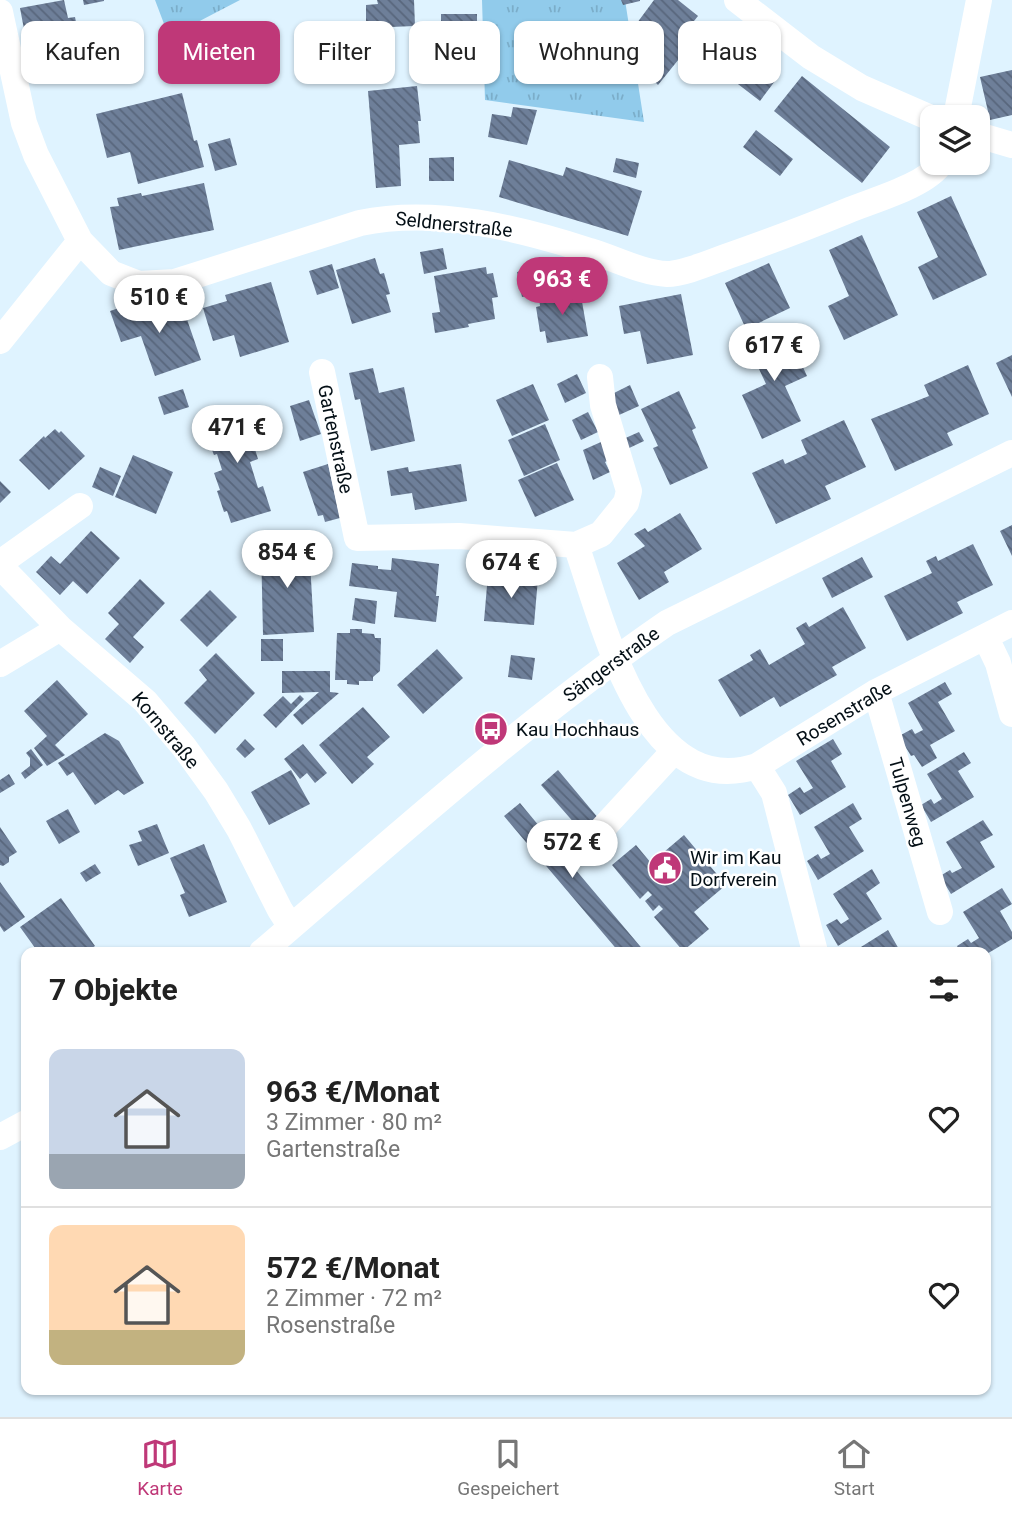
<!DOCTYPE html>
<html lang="de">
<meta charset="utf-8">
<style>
:root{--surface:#fff;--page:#f2f2f2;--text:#222;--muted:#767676;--line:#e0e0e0;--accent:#bf3878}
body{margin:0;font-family:Roboto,sans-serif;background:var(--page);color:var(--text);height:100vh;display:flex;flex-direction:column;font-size:26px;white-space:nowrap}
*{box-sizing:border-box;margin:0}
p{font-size:23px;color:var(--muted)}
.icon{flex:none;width:38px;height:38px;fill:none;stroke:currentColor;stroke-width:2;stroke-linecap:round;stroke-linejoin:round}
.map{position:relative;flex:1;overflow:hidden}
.panel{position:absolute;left:21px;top:947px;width:970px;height:448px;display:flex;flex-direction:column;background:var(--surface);border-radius:14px;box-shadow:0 2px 5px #0004}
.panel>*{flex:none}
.guide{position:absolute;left:21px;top:21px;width:971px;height:63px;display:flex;gap:14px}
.buttons{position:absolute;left:920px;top:105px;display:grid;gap:14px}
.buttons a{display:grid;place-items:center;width:70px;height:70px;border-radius:14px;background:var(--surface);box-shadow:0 2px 5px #0004;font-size:35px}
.price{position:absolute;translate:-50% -60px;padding:0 16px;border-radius:24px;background:#fff;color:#222;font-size:23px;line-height:46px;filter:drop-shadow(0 2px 4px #0008)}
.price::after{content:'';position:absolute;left:50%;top:42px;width:21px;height:16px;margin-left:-10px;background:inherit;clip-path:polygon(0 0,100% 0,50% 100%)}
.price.selected{background:var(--accent);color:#fff}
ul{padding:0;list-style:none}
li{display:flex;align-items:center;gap:21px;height:175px;padding:0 28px}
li+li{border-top:2px solid var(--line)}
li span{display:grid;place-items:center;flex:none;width:196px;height:140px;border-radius:14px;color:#555}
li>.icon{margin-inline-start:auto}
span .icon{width:84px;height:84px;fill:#fffc;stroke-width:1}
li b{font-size:30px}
h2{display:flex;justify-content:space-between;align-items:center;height:84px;padding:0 28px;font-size:30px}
.chip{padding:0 24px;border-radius:14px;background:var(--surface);box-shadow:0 2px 5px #0004;font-size:24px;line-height:63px}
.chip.selected{background:var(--accent);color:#fff}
.tab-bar{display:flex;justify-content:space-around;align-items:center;height:98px;border-top:2px solid var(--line);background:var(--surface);font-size:19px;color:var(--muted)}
.tab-bar a{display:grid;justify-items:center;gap:4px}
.tab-bar .selected{color:var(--accent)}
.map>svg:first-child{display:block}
.grass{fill:url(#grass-tufts)}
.building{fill:url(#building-back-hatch)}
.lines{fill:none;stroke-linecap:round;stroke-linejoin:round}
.minor{stroke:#fff;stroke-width:26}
.labels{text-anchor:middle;stroke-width:5;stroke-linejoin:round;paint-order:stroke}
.street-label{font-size:19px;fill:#040f16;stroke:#fff}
.poi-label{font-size:19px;fill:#040f16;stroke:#fff;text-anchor:start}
</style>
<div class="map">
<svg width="1012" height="1417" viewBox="0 0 1012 1417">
<defs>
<pattern id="grass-tufts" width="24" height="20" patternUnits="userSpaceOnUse" patternTransform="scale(1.75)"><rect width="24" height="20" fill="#91cbeb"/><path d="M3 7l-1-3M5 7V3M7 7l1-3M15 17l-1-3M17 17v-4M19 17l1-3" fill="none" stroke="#7badc9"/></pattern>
<pattern id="building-back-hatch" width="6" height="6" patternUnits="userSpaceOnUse" patternTransform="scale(1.75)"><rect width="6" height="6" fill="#6e7f99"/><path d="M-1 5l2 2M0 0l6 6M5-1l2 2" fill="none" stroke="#58667c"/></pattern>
</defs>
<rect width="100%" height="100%" fill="#dff3ff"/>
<path class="grass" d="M155,0H240L169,37Z
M482,0H625L644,122L485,100Z"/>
<path class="building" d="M64,0L68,18L75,17L85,68L33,77L20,8Z
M83,0H104V1L84,5Z
M377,0H414L415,26L366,28V5L378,4Z
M621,0H640V1L623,5Z
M654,0H678L698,16L682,36L691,44L658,85L642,68L648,57L640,50L637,23Z
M441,14H477V34H441Z
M739,48L778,77L760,101L721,71Z
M1012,70V115L990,120L980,77Z
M802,76L890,147L862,183L774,111Z
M417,86L421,121H418L420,143L399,145L401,186L376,188L368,91Z
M182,93L194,141L197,140L204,167L138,184L130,152L107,158L96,114Z
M513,107L537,110L527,145L488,137L492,114L511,117Z
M756,130L793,159L780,176L743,147Z
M230,138L237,165L215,171L208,144Z
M454,157V181H429V158Z
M616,158L639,163L636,178L613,172Z
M509,160L563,176L566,167L642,191L628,236L499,197Z
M204,183L214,230L119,250L110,207L119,206L117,198L141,193L142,196Z
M951,196L987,275L933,300L918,267L938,257L917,212Z
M862,235L898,315L844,340L828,306L849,296L829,250Z
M443,248L447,269L424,274L420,252Z
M375,258L380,274L384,273L390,294L386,295L391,312L352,324L336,270Z
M769,263L790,308L746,329L725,283Z
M332,264L339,288L317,295L309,271Z
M486,267L487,274L493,273L498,297L492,298L495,319L468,324L469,327L435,333L432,313L440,312L434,276Z
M546,267L551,291L522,297L517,272Z
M271,282L289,342L240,357L234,335L213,341L203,308L227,301L225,295Z
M580,290L588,336L547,343L545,331L540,332L536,307L540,306L539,297Z
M681,294L693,355L647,364L640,331L624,334L619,306Z
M140,301L144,315L181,302L201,360L155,376L141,336L121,342L110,311Z
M784,326L807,376L785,386L801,421L762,439L742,395L766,384L747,343Z
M1012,355V397L996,363Z
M968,365L989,414L947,433L953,445L895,471L871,419L929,396L924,385Z
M373,368L379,393L404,387L415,441L371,451L360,399L355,400L349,373Z
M577,374L586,393L565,403L557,384Z
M533,384L549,420L512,436L496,400Z
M630,385L639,406L619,415L610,395Z
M183,389L189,407L164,415L158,397Z
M679,391L696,428L692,430L708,468L670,485L653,448L658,446L641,409Z
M309,400L321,434L300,441L290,406Z
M246,407L254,432L250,433L258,459L250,462L258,488L263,486L271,511L231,523L227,511L224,512L217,491L220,490L214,473L222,470L217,454L214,455L210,445L206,419Z
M588,412L598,432L581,440L572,420Z
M844,420L866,467L825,486L831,499L776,524L752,473L783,459L785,464L807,454L801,440Z
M545,424L560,460L524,476L508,440Z
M55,429L59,433L61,431L85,456L49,490L19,460L44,436L45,438Z
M639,432L644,441L625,450L621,440Z
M601,442L609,460L605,462L610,472L593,480L583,450Z
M133,455L173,472L156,514L115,497Z
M557,463L574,500L535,517L518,480Z
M328,464L340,518L325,522L323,515L318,516L303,472Z
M461,464L467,501L415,510L412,493L391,496L387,471L408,467L409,472Z
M100,467L121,476L113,496L92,487Z
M0,481L11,492L0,503Z
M680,513L702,549L664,572L669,582L639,600L617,563L645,546L634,534L645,528L648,532Z
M1012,525V556L1000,531Z
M91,531L120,558L87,594L73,581L60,595L36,572L51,556L60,564Z
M309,544L314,632L263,635L261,546Z
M973,544L993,585L957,602L963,613L907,641L884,596L932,573L926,561L936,556L938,561Z
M483,547L508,549L506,574L481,571Z
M468,556L479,557L478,568L467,567Z
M862,557L873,577L832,598L822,578Z
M392,558L439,564L436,596H439L436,622L394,617L397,592L349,586L352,563L378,566V569L391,570Z
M488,574L538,578L534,625L484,621Z
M140,579L165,603L133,637L144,647L130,663L105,639L119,624L108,613Z
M210,590L237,617L207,647L180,620Z
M355,598L377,601L375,624L352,620Z
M843,607L866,648L832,667L837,675L780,707L774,697L740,717L718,680L753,660L750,655L760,649L769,665L805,644L796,628L806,622L809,627Z
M350,629H362V633L374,634L375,638H381L380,671L373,677V681H359V685L347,684V680H335L337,633H350Z
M261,639H283V661H261Z
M437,649L463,678L423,714L397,685Z
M216,653L255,693L215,734L184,703L207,680L199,670Z
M511,655L535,658L532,680L508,677Z
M282,671H330V692L339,693L302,725L293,715L319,692L282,693Z
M57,680L88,714L55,745L65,755L47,766L34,748L47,736L24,711Z
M945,682L952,694L938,702L955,731L930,745L937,758L922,767L914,755L911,756L899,736L912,729L915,734L923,730L908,703Z
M300,695L304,699L276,728L263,715L283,696L291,704Z
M363,707L390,737L367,757L374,764L352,784L319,745Z
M105,733L119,741L144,783L124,795L118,790L95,805L73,772L67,776L58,763Z
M245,739L255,749L245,758L236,749Z
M833,739L842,754L831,761L846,787L800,815L788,795L800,787L804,793L813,788L796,761Z
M303,744L327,773L315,783L307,773L300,779L284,759Z
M31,749L43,765L25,779L21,773L30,766V758L26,753Z
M964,752L971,763L958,771L974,797L931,822L921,805L931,799L934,804L942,799L927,774Z
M291,770L310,804L269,825L251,792Z
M558,770L599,819L583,833L541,785Z
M9,774L15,784L0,793V780Z
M520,803L569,862L645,952H619L514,828L504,816Z
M853,803L862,819L849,827L864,851L818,880L807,861L818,854L821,859L830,854L814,827Z
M68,809L80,832L59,844L46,821Z
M983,820L993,835L980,842L995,867L951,894L940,876L950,870L952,873L962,868L946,842Z
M157,824L169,853L138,866L129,845L142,841L138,831Z
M0,827L17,852L9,857V862L3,866L0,865Z
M684,835L726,885L694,912L709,929L683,951L654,917L663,909L659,905L653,911L645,901L652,895L648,891L640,899L612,865L636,845L651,863Z
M204,844L227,902L189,917L180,895L185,893L170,858Z
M95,864L101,873L86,882L80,873Z
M872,869L880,883L866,893L882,919L838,946L826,925L837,919L841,924L849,919L833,894Z
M0,882L25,917L4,932L0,926Z
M1002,888L1012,904L1000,911L1012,932V939L985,955V952H961L957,946L968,939L971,943L979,938L963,912Z
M61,898L95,946L86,952H38L20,927Z
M888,930L900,951L853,952Z"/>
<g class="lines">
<path class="minor" d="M737,0L811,57L862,88L933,119
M0,12L24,123L36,155L80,241L111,273L139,284L175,282L360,223C435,207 519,228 590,251C614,258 642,273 667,274C684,274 711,262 728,256C768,242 808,227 847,211C873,200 926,186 941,163
M956,117L979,0
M978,135L1012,145
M0,341L80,241
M322,372L357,538L459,536L576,545L601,534L626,503L629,491L603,405L600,377
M576,545C603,622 644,803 757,766L876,692L1012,623
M0,563L80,506
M0,566L60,628L145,701L184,747L216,791L239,829L280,910L291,927
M986,638L998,663L1012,714
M0,664L60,628
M876,692L940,912
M757,766L774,793L815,952
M581,852L674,751
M262,952C394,839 523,722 667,623L1012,453
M0,1137L26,1123"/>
</g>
<defs>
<g id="bus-disc" transform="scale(1.75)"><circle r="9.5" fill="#bf3878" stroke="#fff"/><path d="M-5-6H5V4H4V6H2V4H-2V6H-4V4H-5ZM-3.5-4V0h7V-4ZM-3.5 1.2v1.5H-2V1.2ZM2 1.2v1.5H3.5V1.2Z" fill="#fff"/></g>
<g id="civic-disc" transform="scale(1.75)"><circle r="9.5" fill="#bf3878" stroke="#fff"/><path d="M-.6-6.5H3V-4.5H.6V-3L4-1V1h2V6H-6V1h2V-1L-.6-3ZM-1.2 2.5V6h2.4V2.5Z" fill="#fff"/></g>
</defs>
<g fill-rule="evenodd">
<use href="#bus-disc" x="491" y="729"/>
<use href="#civic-disc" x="665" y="868"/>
</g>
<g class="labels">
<g class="street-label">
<text transform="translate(454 224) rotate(6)" y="7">Seldnerstraße</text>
<text transform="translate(336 439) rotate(78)" y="7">Gartenstraße</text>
<text transform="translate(611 664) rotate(-36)" y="7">Sängerstraße</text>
<text transform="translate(844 713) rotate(-31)" y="7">Rosenstraße</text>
<text transform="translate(166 730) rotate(50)" y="7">Kornstraße</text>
<text transform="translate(908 802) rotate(74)" y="7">Tulpenweg</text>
</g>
<g class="poi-label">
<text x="516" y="736">Kau Hochhaus</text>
<text x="690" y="864">Wir im Kau<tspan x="690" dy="22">Dorfverein</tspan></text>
</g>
</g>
</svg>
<div class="buttons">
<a><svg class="icon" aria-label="layers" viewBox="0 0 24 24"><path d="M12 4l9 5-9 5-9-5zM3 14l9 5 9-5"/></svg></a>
</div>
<b class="price selected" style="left:562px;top:317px">963 €</b>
<b class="price" style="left:159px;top:335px">510 €</b>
<b class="price" style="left:774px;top:383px">617 €</b>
<b class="price" style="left:237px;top:465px">471 €</b>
<b class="price" style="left:287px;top:590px">854 €</b>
<b class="price" style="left:511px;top:600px">674 €</b>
<b class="price" style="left:572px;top:880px">572 €</b>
<div class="guide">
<a class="chip">Kaufen</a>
<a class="chip selected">Mieten</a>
<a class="chip">Filter</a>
<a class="chip">Neu</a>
<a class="chip">Wohnung</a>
<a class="chip">Haus</a>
</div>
<section class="panel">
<h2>7 Objekte<svg class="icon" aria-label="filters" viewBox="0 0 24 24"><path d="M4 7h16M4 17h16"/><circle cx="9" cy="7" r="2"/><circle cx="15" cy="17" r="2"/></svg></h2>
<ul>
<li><span style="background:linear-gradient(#c9d6e8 75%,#9aa5b1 0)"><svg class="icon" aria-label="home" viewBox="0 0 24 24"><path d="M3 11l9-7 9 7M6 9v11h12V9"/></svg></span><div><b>963 €/Monat</b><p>3 Zimmer · 80 m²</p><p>Gartenstraße</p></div><svg class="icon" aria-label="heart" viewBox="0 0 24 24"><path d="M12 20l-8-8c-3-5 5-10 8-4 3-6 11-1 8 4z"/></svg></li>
<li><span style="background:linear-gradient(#ffd9b3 75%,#c2b280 0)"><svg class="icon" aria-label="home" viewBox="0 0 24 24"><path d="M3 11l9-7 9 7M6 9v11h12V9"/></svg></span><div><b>572 €/Monat</b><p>2 Zimmer · 72 m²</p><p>Rosenstraße</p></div><svg class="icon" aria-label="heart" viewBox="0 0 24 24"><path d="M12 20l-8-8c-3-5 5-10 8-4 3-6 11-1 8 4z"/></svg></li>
</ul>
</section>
</div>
<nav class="tab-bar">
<a class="selected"><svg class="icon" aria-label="map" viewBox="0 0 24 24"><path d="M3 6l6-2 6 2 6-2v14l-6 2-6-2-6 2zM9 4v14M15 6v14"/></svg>Karte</a>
<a><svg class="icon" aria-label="saved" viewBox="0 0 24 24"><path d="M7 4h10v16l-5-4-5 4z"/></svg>Gespeichert</a>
<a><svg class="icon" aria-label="home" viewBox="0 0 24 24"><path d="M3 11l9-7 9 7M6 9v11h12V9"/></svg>Start</a>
</nav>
